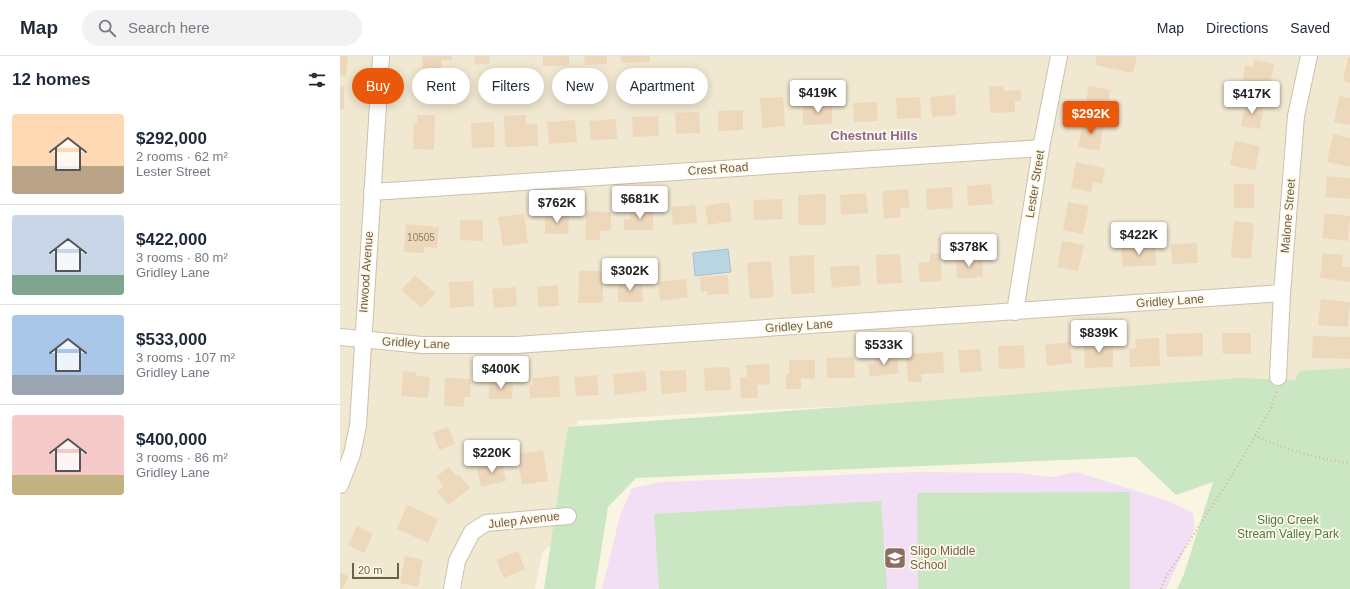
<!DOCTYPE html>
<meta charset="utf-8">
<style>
:root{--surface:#fff;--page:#f2f2f3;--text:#1f2937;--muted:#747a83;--line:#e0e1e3;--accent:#ea580c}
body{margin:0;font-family:Arial,sans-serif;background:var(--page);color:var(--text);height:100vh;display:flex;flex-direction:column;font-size:15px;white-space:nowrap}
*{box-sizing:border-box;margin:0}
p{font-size:13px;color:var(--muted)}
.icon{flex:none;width:22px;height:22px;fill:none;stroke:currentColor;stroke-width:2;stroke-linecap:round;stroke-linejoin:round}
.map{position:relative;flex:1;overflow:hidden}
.sheet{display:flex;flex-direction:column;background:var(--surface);width:340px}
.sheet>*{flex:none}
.top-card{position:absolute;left:12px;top:12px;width:380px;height:36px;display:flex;gap:8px}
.scale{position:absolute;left:12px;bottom:10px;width:47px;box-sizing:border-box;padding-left:4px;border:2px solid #705e4a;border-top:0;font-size:11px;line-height:14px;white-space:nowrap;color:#705e4a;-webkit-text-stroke:3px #fef9e7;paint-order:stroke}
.price{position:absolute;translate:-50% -34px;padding:0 9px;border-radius:4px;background:#fff;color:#222;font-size:13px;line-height:26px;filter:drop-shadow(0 1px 2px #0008)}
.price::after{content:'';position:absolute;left:50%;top:24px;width:12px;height:9px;margin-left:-6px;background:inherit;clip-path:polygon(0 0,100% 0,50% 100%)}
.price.on{background:var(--accent);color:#fff}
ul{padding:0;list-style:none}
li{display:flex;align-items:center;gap:12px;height:100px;padding:0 12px}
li+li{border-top:1px solid var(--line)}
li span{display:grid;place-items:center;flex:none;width:112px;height:80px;border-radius:4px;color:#555}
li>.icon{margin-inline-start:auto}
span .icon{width:48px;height:48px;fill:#fffc;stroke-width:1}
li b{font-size:17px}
h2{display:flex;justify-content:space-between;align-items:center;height:48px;padding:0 12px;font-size:17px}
.pill{padding:0 14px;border-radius:18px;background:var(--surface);box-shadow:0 2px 10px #0003;font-size:14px;line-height:36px}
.pill.on{background:var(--accent);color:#fff}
header{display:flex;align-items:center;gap:24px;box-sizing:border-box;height:56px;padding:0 20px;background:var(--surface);border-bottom:1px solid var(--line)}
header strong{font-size:19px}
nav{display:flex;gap:22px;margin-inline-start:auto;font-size:14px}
.search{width:280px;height:36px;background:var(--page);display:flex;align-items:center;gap:10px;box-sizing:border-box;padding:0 14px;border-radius:22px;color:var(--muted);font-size:15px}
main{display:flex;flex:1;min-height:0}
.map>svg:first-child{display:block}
.residential{fill:#f1e8d1}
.education{fill:#f2dff6}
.green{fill:#cae6c2}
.water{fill:#b8d5e2;stroke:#9fc2d3}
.building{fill:#eed8bb}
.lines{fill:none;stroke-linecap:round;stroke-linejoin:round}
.minor-casing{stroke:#cdc0ac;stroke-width:18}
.path{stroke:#d2bc9f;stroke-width:2.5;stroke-dasharray:1 3;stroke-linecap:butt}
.minor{stroke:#fff;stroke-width:16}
.labels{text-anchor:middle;stroke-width:3.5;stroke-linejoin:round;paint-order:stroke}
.number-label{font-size:10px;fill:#907c66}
.street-label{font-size:12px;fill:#705e4a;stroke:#fef9e7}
.park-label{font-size:12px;fill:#4d7a46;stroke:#fef9e7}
.education-label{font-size:12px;fill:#785e54;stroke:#fef9e7;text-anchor:start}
.neighbourhood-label{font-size:13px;font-weight:bold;fill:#8b6693;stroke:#fef9e7}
</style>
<header>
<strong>Map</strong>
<div class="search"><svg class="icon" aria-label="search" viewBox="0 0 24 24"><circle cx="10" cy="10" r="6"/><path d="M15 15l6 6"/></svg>Search here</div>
<nav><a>Map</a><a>Directions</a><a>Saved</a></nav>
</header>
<main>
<section class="sheet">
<h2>12 homes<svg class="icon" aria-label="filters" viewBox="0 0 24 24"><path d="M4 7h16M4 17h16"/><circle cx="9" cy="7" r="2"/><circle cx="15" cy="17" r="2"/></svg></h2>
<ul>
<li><span style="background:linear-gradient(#ffd9b3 65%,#b9a48a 0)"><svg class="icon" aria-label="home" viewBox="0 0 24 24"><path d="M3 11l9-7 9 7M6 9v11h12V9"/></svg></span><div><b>$292,000</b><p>2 rooms · 62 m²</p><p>Lester Street</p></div></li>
<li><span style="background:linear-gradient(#c9d6e8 75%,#7fa58c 0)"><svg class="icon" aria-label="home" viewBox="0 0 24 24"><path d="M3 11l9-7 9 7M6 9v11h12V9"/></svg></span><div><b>$422,000</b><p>3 rooms · 80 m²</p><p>Gridley Lane</p></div></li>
<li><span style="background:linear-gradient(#a9c7e8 75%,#9aa5b1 0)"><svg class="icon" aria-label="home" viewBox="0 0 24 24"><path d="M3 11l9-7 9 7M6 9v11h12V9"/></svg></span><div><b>$533,000</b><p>3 rooms · 107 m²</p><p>Gridley Lane</p></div></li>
<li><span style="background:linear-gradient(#f6c9c9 75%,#c2b280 0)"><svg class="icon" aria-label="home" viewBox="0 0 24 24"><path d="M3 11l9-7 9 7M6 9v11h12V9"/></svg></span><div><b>$400,000</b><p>3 rooms · 86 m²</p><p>Gridley Lane</p></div></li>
</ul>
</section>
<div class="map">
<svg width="1010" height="533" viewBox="0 0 1010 533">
<rect width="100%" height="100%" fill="#faf5e2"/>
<path class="residential" d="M0,0H1010V326L367,357L237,365L236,467L202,497L195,533H0Z"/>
<path class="education" d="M577,416L680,417L711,421L737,416L831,446L853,457L855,472L826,533H262L280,460L292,432L321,426Z"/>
<path class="green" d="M1010,312V533H837L844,518L873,426L836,439L796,401L296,422L268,451L255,533H204L228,371L900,322L955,324L960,315Z
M790,436V533H578L577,437Z
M541,445L547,533H319L314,458Z"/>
<path class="water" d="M388,193L391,216L355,220L353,197Z"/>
<path class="building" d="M0,0H8L6,20L0,19Z
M82,0H112V4H101L102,23L83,24Z
M134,0H149L150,7L135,9Z
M203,0H229V10H203Z
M244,0H267V8L245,9Z
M281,0H310V6L281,7Z
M757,0H797L793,17L755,9Z
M1008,1H1010V27L1003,25Z
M914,4L934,8L929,34L902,28L905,9L913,11Z
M0,30H4V53H0Z
M664,30V35L681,34V45H675V56L650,57L649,31Z
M749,30L770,34L767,54L745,50Z
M615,39L616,59L592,61L590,41Z
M999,40L1010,42V69L994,66Z
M443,41L445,70L422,72L420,42Z
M580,41L581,62L557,63L556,42Z
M905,45L924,49L920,73L901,70Z
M537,46L538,65L514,66L513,47Z
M492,48V68L463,69V49Z
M403,54V74L378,75V55Z
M359,56L360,77L336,78L335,57Z
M77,59H95L94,94L73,93L74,67H77Z
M186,59V68H197L198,90L165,91L164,60Z
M318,60L319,80L293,81L292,61Z
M276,63L277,83L251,84L249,65Z
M744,63L764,68L759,95L738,91Z
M235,64L237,86L209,88L207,66Z
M154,66L155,91L132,92L131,67Z
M993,78L1010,82V111L987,106Z
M895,85L920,90L915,114L890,109Z
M736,106L765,112L762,128L753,126L751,136L731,132Z
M987,120L1010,122V143L985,141Z
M651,128L653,148L628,150L627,130Z
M894,128H914V152H894Z
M612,131L613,152L587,154L586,133Z
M568,133L570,152H560L561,161L544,163L542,135Z
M526,137L528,157L501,159L500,139Z
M486,138V169H458V139Z
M442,143L443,163L414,164L413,144Z
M389,146L392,165L368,169L365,150Z
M728,146L749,150L743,178L723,174Z
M355,149L357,167L333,169L331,151Z
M290,153H313V174H284V163H290Z
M246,155L271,156V175H260V184H245Z
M985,157L1010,160L1008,185L982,182Z
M184,158L188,187L163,190L158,161Z
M205,158L229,159L228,178H205Z
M120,164H143V185L120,184Z
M894,165L914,167L911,203L891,201Z
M66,168L99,171L97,192L84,191V197L64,196Z
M722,185L744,189L738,215L717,211Z
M857,187L858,207L832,208L831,188Z
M815,189L816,209L783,211L781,192Z
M600,197L602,225L580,226L578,207L590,206V198Z
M983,197L1003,199L1002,210L1010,211V226L980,222Z
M560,198L562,227L537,228L536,199Z
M474,199L475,237L451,238L449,200Z
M642,201L643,221L617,223L616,202Z
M431,205L434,241L410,243L407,207Z
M519,209L521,229L492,232L490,211Z
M239,215H263V247H238Z
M75,219L95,237L82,252L61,234Z
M388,219L389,238L367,239V235L361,236L360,221Z
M346,223L348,241L320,245L318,226Z
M133,225L134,250L110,252L109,226Z
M302,225L303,246H278V226Z
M218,229L219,250L198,251L197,231Z
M176,231L177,250L154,252L152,233Z
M981,243L1010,246L1008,271L978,269Z
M863,277V300L827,301L826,278Z
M882,277H911V298H883Z
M973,280L1010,281V303L972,302Z
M819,282L820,310L790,311L789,293L796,292L795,283Z
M744,284H773V311L745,312Z
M730,286L732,307L707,310L705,289Z
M684,289L685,312L659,313L658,290Z
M640,293L642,315L620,317L618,294Z
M603,296L604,317L581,318L582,326H568L566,298Z
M557,298L559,317L530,321L528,308H535L534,300Z
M514,301L515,322H487L486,302Z
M449,304H475V323L461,322V333H446V318H449Z
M429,308L430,328L417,329L418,342H401L400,321H407L406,309Z
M390,311L391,334L365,335L364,312Z
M346,314L347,336L322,338L320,315Z
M63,315L76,316V320L90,321L88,342L61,340Z
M305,315L307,335L275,339L273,318Z
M257,319L259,339L236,340L234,321Z
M219,320L220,341L190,342L189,329H193V322Z
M105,322L131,323L130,341H124V351L104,350Z
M149,325H173L172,343H149Z
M108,371L115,388L99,394L93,377Z
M203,394L208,425L182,429L177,398Z
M162,406L166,425L141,431L137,412Z
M109,411L116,420L118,418L130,432L108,449L97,435L103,430L96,421Z
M67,449L98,463L88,487L57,473Z
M17,470L33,478L24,497L8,489Z
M178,495L185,513L164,522L156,504Z
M65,500L83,504L78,531L60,527Z
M0,516L9,521L2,533H0Z"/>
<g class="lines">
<g class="minor-casing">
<path id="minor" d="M32,136L701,92
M675,256L701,92L719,0
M0,281L82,289H176L942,237
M938,321L942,237L956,60L969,0
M0,429L12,398L18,370L41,0
M112,533L117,505L132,476L146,467L228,460"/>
</g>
<path class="path" d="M915,379C945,395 977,401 1010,408
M821,533L826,521L898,410L931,352L937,335"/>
<use href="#minor" class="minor"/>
</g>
<defs>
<g id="school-square" transform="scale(1.15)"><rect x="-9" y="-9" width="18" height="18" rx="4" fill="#8d6e63" stroke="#fef9e7"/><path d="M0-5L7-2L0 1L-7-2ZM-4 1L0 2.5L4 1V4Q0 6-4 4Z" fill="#fff"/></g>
</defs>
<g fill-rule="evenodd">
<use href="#school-square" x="555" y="502"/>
</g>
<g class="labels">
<g class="number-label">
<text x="81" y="185">10505</text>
</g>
<g class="street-label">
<text transform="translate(378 113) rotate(-4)" y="4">Crest Road</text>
<text transform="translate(695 128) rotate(-81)" y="4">Lester Street</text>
<text transform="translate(948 160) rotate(-85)" y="4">Malone Street</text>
<text transform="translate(26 216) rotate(-86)" y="4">Inwood Avenue</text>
<text transform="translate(830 245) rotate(-4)" y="4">Gridley Lane</text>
<text transform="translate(459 270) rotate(-4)" y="4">Gridley Lane</text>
<text transform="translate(76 287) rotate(3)" y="4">Gridley Lane</text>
<text transform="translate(184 464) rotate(-7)" y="4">Julep Avenue</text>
</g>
<g class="park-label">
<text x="948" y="468">Sligo Creek<tspan x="948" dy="14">Stream Valley Park</tspan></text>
</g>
<g class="education-label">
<text x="570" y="499">Sligo Middle<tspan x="570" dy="14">School</tspan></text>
</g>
<g class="neighbourhood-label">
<text x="534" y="84">Chestnut Hills</text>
</g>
</g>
</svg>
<div class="scale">20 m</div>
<b class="price" style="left:478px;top:58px">$419K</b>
<b class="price" style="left:912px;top:59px">$417K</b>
<b class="price on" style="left:751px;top:79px">$292K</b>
<b class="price" style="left:300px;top:164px">$681K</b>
<b class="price" style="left:217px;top:168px">$762K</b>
<b class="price" style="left:799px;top:200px">$422K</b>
<b class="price" style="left:629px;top:212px">$378K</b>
<b class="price" style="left:290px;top:236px">$302K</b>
<b class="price" style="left:759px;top:298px">$839K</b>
<b class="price" style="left:544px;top:310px">$533K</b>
<b class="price" style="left:161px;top:334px">$400K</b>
<b class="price" style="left:152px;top:418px">$220K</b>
<div class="top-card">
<a class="pill on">Buy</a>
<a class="pill">Rent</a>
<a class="pill">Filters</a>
<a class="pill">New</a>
<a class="pill">Apartment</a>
</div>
</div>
</main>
